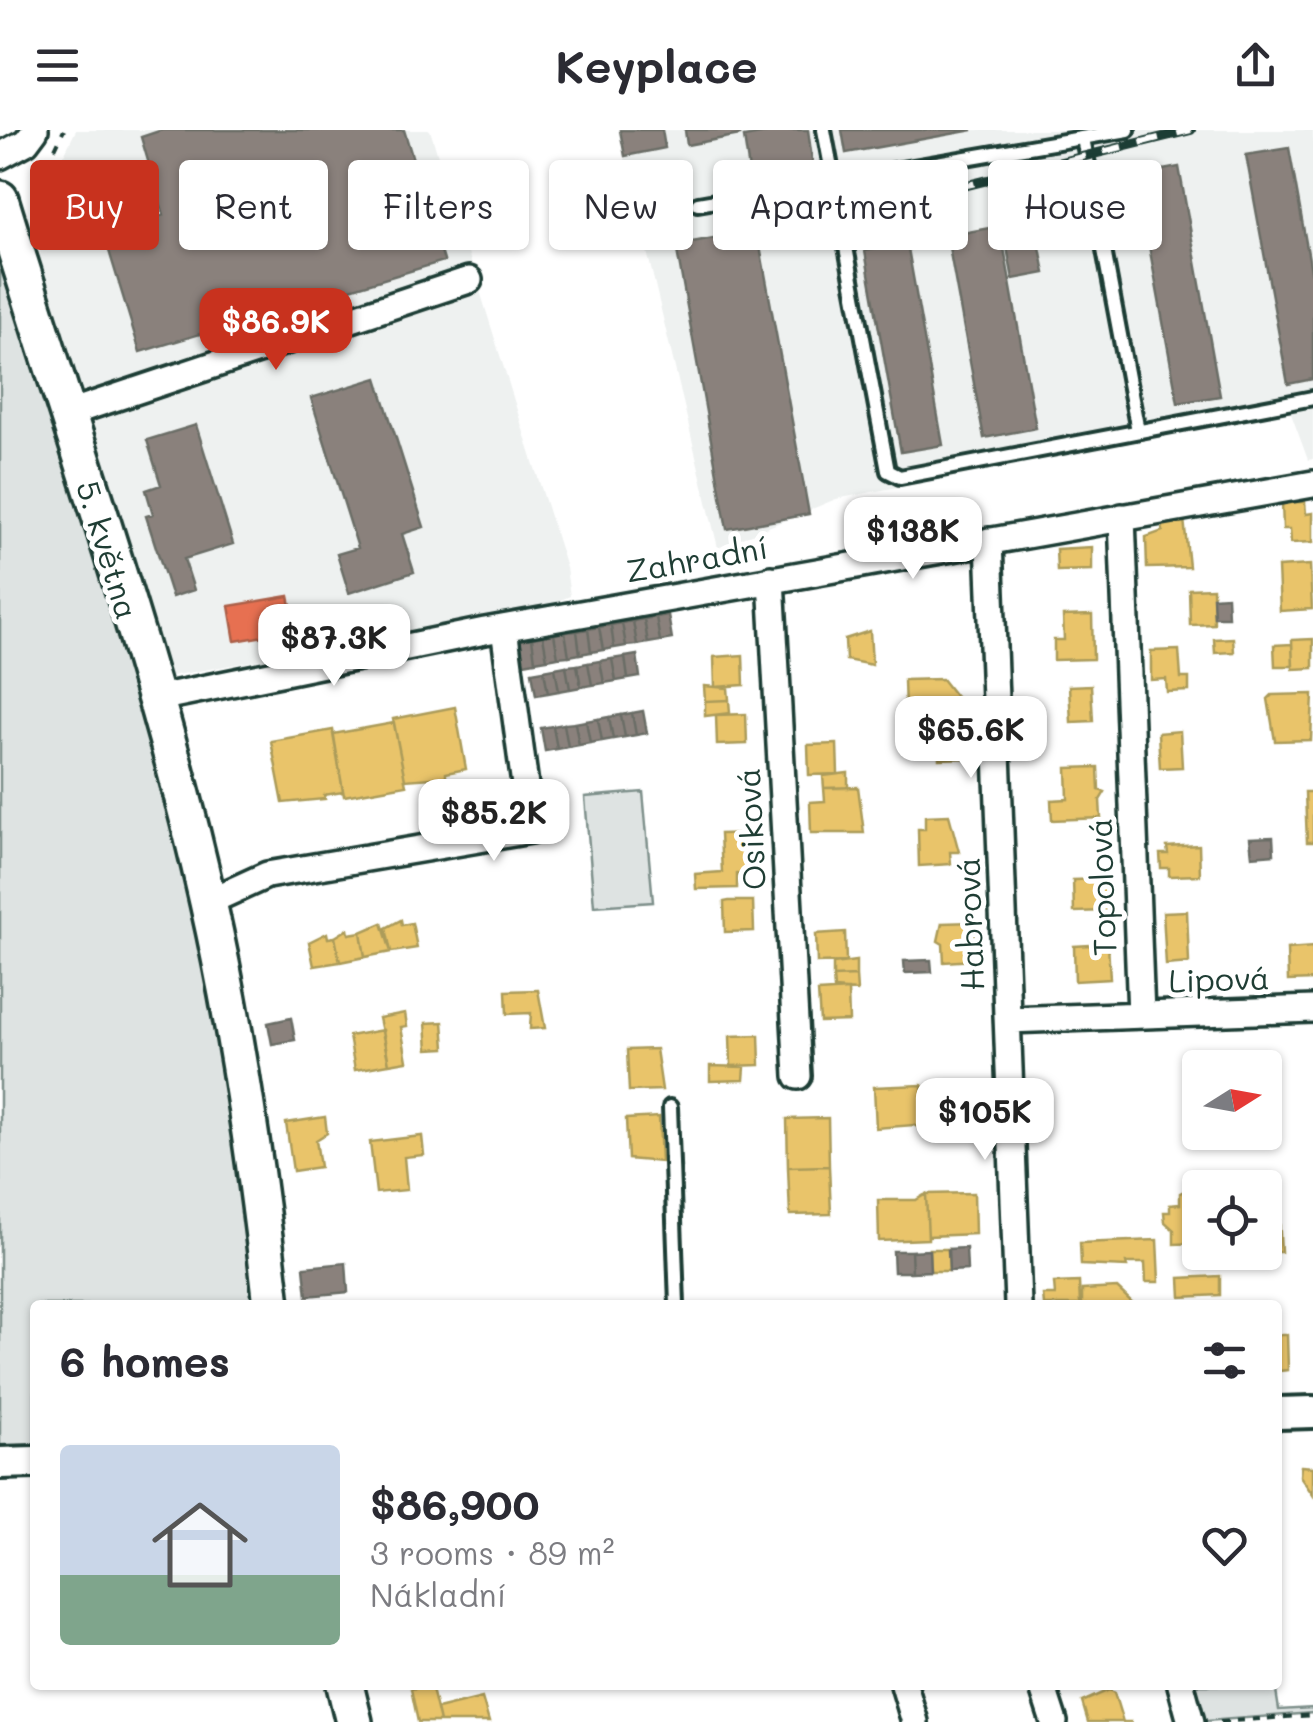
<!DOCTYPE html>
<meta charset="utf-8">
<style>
:root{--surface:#fff;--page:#f7f7f7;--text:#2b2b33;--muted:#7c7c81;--accent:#c8321e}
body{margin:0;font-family:Mali,sans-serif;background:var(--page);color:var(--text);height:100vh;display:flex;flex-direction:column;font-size:38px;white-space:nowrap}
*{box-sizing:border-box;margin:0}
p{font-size:32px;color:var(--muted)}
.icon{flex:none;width:55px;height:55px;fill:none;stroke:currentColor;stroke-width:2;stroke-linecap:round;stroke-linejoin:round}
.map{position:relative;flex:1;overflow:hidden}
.panel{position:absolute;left:30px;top:1170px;width:1252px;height:390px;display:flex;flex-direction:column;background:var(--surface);border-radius:10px;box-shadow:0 2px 8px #0004}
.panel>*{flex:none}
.banner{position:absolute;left:30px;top:30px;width:1255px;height:90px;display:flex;gap:20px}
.needle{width:65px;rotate:79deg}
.controls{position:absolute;left:1182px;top:920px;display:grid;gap:20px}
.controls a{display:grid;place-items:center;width:100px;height:100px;border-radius:10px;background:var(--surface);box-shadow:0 2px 8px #0004;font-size:50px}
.price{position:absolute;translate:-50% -85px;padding:0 22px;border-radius:20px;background:#fff;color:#222;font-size:32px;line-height:65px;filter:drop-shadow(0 2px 5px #0008)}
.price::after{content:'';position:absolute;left:50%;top:60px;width:30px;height:22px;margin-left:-15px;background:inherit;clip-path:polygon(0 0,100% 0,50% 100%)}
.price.selected{background:var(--accent);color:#fff}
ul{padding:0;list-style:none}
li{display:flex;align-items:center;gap:30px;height:250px;padding:0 30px}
li span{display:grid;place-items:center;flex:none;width:280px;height:200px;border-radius:10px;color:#555}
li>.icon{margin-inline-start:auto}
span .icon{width:120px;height:120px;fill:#fffc;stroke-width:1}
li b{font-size:42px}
h2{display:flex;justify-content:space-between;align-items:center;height:120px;padding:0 30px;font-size:42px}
.pill{padding:0 35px;border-radius:10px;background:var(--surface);box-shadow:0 2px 8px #0004;font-size:35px;line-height:90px}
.pill.selected{background:var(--accent);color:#fff}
header{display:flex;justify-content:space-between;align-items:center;height:130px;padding:0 30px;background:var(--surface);font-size:45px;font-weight:700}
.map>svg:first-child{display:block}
.built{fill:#eef1f0}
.green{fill:#dee3e2;stroke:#7e908b;stroke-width:2.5}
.homes{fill:#e9c46a;stroke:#ac9c5a;stroke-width:2.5}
.shops{fill:#e76f51;stroke:#ab6048;stroke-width:2.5}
.industry{fill:#8a817c;stroke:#6a6d66;stroke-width:2.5}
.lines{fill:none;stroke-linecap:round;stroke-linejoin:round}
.service-casing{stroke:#1f3d34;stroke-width:20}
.minor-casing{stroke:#1f3d34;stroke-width:32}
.tertiary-casing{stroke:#1f3d34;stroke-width:38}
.secondary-casing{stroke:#1f3d34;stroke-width:42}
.path{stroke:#1f3d34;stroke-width:4;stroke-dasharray:8 8;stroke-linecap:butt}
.service{stroke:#fff;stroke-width:12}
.minor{stroke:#fff;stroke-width:25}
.tertiary{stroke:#fff;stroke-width:30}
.secondary{stroke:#fff;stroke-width:35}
.rail-casing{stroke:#1f3d34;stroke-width:10}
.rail{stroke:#fff;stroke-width:6;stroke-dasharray:19;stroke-linecap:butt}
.labels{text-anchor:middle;stroke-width:10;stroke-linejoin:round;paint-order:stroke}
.street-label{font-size:32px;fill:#1f3d34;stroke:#fff}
</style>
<header><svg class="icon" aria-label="menu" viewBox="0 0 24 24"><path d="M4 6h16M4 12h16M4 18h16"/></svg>Keyplace<svg class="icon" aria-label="share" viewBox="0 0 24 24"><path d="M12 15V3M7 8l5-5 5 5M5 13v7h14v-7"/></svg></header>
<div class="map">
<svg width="1313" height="1592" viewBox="0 0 1313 1592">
<rect width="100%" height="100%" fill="#fff"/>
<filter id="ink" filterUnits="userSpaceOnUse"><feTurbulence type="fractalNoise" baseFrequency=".01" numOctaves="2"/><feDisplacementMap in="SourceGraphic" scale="20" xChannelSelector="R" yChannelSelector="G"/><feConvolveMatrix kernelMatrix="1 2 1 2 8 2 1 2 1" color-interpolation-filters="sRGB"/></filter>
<g filter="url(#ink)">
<path class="built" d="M76,0H430L566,438L570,466L535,481L165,547L40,140L39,76Z
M618,0H1313V329L1308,330L1290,281L836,369L718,418Z"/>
<path class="green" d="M0,111L193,753L232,975L257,1175H35V1319L0,1321Z
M643,662L653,772L594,776L585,667Z
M1182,1555H1275L1279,1580L1313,1578V1583L1193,1592Z"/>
<path class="homes" d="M1282,372H1305L1306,384L1313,383V412L1291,413L1290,399H1283Z
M1184,389L1189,437L1147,438L1146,407L1163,401L1162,390Z
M1092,417V440L1057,441L1056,419Z
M1310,435L1312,479L1280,481L1278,437Z
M1213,458L1214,494L1190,495L1189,459Z
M1092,485L1093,529L1054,530V510H1064L1063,486Z
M870,501L872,535L846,530L845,509Z
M1233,508L1234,522L1215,523L1214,509Z
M1313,509V538L1293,539L1292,510Z
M1292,514L1293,536H1275L1274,515Z
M1179,520L1181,548H1189V561L1167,562L1166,549L1151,550V521Z
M743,525L744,555L715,557L714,527Z
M942,549L967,581L968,628L939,629L938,602L930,594L933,590L922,580H905L904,550Z
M1091,555L1093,591L1071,592L1069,556Z
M704,556L728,558L729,570L705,571Z
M1313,564L1311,610L1275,611L1268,569L1272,565Z
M729,570L730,583L705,586V571Z
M455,577L466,639L446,643V647L405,650L393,589Z
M746,584L747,614L717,615L716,585Z
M394,593L406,655L344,666L333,604Z
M333,600L343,662L324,665L325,669L283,673L271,611Z
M1180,601L1182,637L1160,638L1158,603Z
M837,614L838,644L809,645L808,615Z
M1098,637L1099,660L1105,662L1100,670L1101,688L1052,690L1051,670L1068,669L1067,638Z
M848,643V658H824L823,646Z
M858,657L864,703H811L810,672L825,671L824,658Z
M1305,662H1313V712H1307Z
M949,685L959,722H950L951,734L919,736L918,699H925V686Z
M751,703L752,743L737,744V758L696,759L695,744L722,742L720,704Z
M1199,715L1200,745L1169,746V738H1161L1160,724H1168L1167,717Z
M1105,749L1106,763H1111L1106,781L1074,782L1073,750Z
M729,771H753L754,801L725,802L724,772Z
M1187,781L1189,833L1166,835L1163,782Z
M401,790L402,795L412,793L417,818L391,822L386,798Z
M973,792L974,830L944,832L943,814L938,811L942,793Z
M382,793L391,822L365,827L361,802Z
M348,799L349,804L361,802L365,827L340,832L335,807Z
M845,802L846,832L817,833L816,804Z
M327,803L328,808L335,807L340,832L314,836L309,812Z
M1108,814L1110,849L1075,851L1074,816Z
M1313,817V850L1288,851L1287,819Z
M856,831V846L833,847V834Z
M856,846L857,861L834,859L833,847Z
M538,860L545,898L530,899L531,883L507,884L506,861Z
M848,860L849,891L820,892L818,862Z
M405,883L407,896L401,897L407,931L389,934L379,888Z
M443,892L445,918L428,919L426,893Z
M383,900L389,934L355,940L349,906Z
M759,905L760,935L731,936L730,906Z
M656,919L662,960L629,961L627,920Z
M710,936L745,937L744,950L710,951Z
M922,955L924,1001L914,995L876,998L874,957Z
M922,955L924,960L970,958L972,999L924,1001Z
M325,987L327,1003L316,1010L320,1037L293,1041L286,993Z
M659,987L661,1032L628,1029L626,989Z
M828,988L829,1036L788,1037L787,989Z
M422,1006L424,1025L404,1027L407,1060L376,1063L370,1012Z
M829,1036L831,1084L790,1085L788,1037Z
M1190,1058L1200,1062V1113L1174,1114V1100L1165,1092L1164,1082H1170V1075L1180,1074V1063Z
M974,1063L975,1104L928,1106V1109L926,1064Z
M926,1064L928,1109L879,1111L878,1070H916Z
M1269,1067H1278L1281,1122H1265Z
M1157,1110L1159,1152H1146L1145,1133H1126L1127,1137L1081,1135L1080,1113Z
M929,1119H948L949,1141H930Z
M1220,1146V1165L1181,1167L1180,1148Z
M1079,1152L1080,1175H1044L1043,1165H1055L1054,1153Z
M1117,1158L1135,1175H1082V1160Z
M1278,1205H1287L1288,1240L1278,1241Z
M1301,1336L1313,1337V1365L1300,1346Z
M431,1555L440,1592H418L411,1559Z
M1109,1560L1114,1563L1123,1592H1132H1088L1082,1572Z
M482,1568L489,1592H440L437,1579Z"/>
<path class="shops" d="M289,466L296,500L285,502L279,496L276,504L235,511L229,476Z"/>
<path class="industry" d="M162,0H404L444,131L140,222L103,101L164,85L141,7Z
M620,0H662L665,18L625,26Z
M685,0H739L740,5L687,15Z
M783,0H808L813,37L750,47L744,7Z
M842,0H973L846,23Z
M1289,18L1313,152V249L1288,254L1246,25Z
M1179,37L1220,266L1178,273L1136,45Z
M916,54L920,76L901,79L897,57Z
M897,57L901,79L859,87L855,65Z
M901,79L907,113L865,121L859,87Z
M1035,89L1039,112L1007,117L1002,95Z
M1000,96L1036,298L984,308L947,106Z
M757,100L809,384L727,399L676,115Z
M1039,112L1045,143L1013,149L1007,117Z
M907,113L943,315L901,322L865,121Z
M377,248L424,397L402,404L414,442L349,463L337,424L358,418L311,268Z
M196,295L233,414L184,429L194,460L172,467L146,386L153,384L146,360L161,355L147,310Z
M1227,466L1228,487H1214L1213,467Z
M668,485L672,509L660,511L656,487Z
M656,487L660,511L648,513L644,489Z
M644,489L648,513L637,515L633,491Z
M633,491L637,515L626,516L622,493Z
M622,493L626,516L614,518L611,495Z
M611,495L614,518L603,520L599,497Z
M599,497L603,520L591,522L588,499Z
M588,499L591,522L580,524L577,501Z
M577,501L580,524L569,526L565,502Z
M565,502L569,526L558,527L554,504Z
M554,504L558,527L547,529L543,506Z
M543,506L547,529L535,531L532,508Z
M532,508L535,531L524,533L520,510Z
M637,525L640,547L628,549L625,527Z
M625,527L628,549L616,551L612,529Z
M612,529L616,551L604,553L600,531Z
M600,531L604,553L592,555L588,533Z
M588,533L592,555L581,557L577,535Z
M577,535L581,557L570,559L566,536Z
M566,536L570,559L559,561L555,538Z
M555,538L559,561L548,563L544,540Z
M544,540L548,563L536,565L532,542Z
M643,581L647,603L636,605L632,583Z
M632,583L636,605L625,607L621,585Z
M621,585L625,607L613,609L609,587Z
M609,587L613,609L602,611L598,589Z
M598,589L602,611L590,613L586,591Z
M586,591L590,613L579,615L575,593Z
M575,593L579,615L568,617L564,594Z
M564,594L568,617L557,619L553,596Z
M553,596L557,619L545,621L541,598Z
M1273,707L1274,724L1252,726L1250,708Z
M931,830L932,842L905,843L904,831Z
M291,888L295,910L272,914L268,893Z
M966,1118L967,1140L949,1141L948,1119Z
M929,1120L930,1141L912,1142L911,1121Z
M893,1121H911L912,1142H894Z
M346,1133L348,1162L307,1166L304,1137Z"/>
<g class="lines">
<g class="service-casing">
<path id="service" d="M824,0L888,341L900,347L1313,268
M1083,8L1138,301
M698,74L1128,0
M670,977L677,1175"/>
</g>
<g class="minor-casing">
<path id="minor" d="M0,26L26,12L35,0
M66,284L469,150
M1122,387L1141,885
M989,411L1018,1175
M771,449L798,946
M153,569L485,501L1313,354
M208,772L267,745L531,700L504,498
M1008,890L1313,879
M904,1555L915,1592
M1042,1555L1054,1592
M1181,1555L1191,1592"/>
</g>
<g class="tertiary-casing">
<path id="tertiary" d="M1278,1283L1313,1282
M0,1333L35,1332"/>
</g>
<g class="secondary-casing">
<path id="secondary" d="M0,69C70,299 156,538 208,772C238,904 257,1040 272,1175
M345,1555L354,1592"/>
</g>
<path class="path" d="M35,79L44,42L64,0
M1220,1592L1313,1585"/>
<use href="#service" class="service"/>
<use href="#minor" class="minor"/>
<use href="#tertiary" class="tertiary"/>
<use href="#secondary" class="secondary"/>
<g class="rail-casing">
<path id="rail" d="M919,67L1191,0"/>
</g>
<use href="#rail" class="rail"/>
</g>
</g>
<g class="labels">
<g class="street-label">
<text transform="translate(107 420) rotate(73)" y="11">5. května</text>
<text transform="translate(697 430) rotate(-10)" y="11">Zahradní</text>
<text transform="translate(752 699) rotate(-93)" y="11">Osiková</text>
<text transform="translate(1103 757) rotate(-92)" y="11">Topolová</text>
<text transform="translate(971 794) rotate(-92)" y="11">Habrová</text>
<text transform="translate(1219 850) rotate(-2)" y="11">Lipová</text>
</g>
</g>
</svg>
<div class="controls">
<a><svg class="needle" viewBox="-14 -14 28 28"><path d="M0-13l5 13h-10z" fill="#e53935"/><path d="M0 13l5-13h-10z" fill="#7c7c81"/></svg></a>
<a><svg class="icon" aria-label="locate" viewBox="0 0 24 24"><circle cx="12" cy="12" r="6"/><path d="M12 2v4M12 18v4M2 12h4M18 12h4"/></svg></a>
</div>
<b class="price selected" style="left:276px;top:243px">$86.9K</b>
<b class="price" style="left:913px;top:452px">$138K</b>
<b class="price" style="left:334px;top:559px">$87.3K</b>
<b class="price" style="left:971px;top:651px">$65.6K</b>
<b class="price" style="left:494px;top:734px">$85.2K</b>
<b class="price" style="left:985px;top:1033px">$105K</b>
<div class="banner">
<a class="pill selected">Buy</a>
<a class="pill">Rent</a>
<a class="pill">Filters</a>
<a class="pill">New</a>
<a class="pill">Apartment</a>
<a class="pill">House</a>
</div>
<section class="panel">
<h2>6 homes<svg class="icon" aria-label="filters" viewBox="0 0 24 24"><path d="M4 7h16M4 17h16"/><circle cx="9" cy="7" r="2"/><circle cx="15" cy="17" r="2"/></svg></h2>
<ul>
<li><span style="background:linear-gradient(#c9d6e8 65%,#7fa58c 0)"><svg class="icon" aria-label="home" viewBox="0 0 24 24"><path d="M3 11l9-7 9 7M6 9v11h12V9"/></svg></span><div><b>$86,900</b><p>3 rooms · 89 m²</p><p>Nákladní</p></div><svg class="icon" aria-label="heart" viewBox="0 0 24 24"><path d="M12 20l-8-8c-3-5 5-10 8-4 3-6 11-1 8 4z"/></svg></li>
</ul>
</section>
</div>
